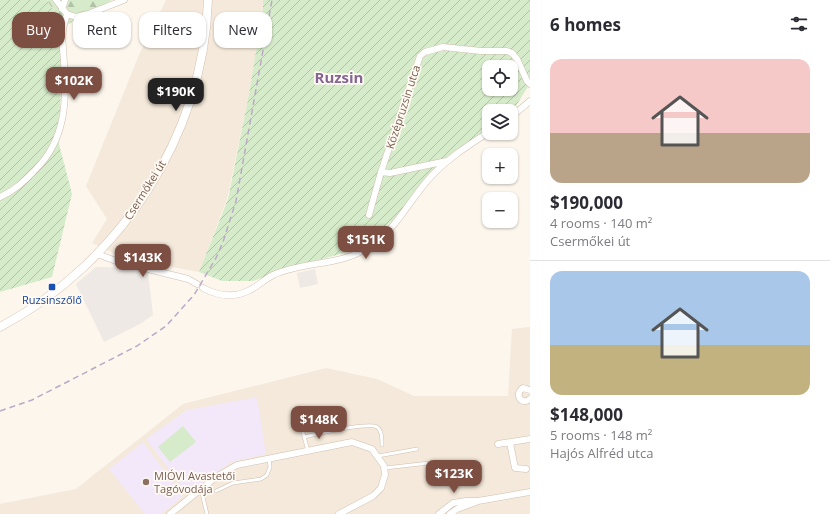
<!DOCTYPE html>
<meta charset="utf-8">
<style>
:root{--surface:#fff;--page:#f7f7f7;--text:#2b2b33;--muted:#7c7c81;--line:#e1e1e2;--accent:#7d4e42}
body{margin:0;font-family:"Open Sans",sans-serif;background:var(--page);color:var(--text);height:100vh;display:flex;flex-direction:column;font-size:15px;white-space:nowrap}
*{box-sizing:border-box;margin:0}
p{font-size:13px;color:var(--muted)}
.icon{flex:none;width:22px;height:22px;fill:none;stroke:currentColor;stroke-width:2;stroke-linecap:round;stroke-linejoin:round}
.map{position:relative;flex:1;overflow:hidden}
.panel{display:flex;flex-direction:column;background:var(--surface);width:300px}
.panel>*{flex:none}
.guide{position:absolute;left:12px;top:12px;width:380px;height:36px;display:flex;gap:8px}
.controls{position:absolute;left:482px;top:60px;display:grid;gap:8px}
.controls a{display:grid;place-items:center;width:36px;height:36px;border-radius:8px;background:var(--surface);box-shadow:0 1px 3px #0004;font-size:20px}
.price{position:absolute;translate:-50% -34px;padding:0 9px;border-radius:8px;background:var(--accent);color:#fff;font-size:13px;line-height:26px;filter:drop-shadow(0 1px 2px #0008)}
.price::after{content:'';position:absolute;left:50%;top:24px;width:12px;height:9px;margin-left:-6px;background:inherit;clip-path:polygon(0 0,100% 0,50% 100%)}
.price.selected{background:#222;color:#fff}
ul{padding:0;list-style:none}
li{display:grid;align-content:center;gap:8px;height:212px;padding:0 20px}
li+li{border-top:1px solid var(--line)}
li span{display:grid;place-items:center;height:124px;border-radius:12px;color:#555}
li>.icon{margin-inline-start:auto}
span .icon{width:72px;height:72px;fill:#fffc;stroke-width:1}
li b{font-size:17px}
h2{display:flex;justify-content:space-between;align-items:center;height:48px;padding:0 20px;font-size:17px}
.tag{padding:0 14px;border-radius:12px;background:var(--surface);box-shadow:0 1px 3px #0004;font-size:14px;line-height:36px}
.tag.selected{background:var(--accent);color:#fff}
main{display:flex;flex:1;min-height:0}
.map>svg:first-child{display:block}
.residential{fill:#f4e9da}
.industrial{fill:#eee9e4}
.education{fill:#f3e8f9}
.forest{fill:url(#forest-firs)}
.park{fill:#d6ebca}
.garden{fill:url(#garden-furrows);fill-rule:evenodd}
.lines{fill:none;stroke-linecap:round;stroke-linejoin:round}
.lane-casing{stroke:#cfbfb1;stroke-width:4}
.street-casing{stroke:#cfbfb1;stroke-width:7}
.secondary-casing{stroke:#d5c1b1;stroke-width:9}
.lane{stroke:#fff;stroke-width:3}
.street{stroke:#fff;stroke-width:6}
.secondary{stroke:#fff;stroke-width:8}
.rail{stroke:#baa9c8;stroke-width:1.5;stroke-dasharray:6 4;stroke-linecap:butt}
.transit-dot{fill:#1a4fb4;stroke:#fffaf3;stroke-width:1.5}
.education-dot{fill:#8d6e63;stroke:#fffaf3;stroke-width:1.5}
.labels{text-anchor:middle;stroke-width:3.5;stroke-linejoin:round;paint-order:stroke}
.street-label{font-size:11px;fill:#785e4e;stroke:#fffaf3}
.transit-label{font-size:11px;fill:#164399;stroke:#fffaf3}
.education-label{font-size:11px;fill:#785e54;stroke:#fffaf3;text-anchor:start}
.district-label{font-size:15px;font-weight:bold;fill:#856693;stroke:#fffaf3}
</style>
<main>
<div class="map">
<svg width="530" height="514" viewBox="0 0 530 514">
<defs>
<pattern id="forest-firs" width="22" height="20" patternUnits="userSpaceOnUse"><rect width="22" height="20" fill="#d6ebca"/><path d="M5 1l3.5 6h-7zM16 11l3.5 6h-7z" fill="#b2c2a6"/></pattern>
<pattern id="garden-furrows" width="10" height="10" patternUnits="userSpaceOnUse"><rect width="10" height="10" fill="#d6ebca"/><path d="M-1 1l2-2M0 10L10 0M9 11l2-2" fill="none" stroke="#b2c2a6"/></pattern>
</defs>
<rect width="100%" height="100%" fill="#fcf6ec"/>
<path class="residential" d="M166,0H263V8L249,94L227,199L199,272L125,258L92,243L107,219L86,186L139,55Z
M530,327V514H0V504L76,489L183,404L326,368L377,379L414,396H508L512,329Z"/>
<path class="industrial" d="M96,267L130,268L148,272L153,315L140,324L104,342L76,284Z
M315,269L318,284L300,288L297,273Z"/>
<path class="education" d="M257,397L266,454L231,462L187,494L146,439L187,410Z
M143,442L183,496L161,514H145L109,469Z"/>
<path class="forest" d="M47,0H112L63,27Z"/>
<path class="park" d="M183,426L196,442L170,462L158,447Z"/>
<path class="garden" d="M0,0H47L63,27L59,144L72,194L52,277L0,292Z
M263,0H530V83L513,111L511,112V111H489V127L467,143L427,178L400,216L347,252L287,269L253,281H222L199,272L228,199L249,94L263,8ZM489,67H511V89H489Z"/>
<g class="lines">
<g class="lane-casing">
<path id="lane" d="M301,410L302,429L308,451
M304,437C316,434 368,422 377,427C382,430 382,439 382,445
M378,456L417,449
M385,468L438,462
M201,489L207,514
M216,491L233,483L261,479L267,475L270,467L269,459"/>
</g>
<g class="street-casing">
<path id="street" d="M56,0L67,14
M62,9L65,0
M511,117L530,101
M381,172L390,173L447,161
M0,197C16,190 24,181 36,169C65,140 67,102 64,63C63,44 60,33 67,14L76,17L88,14L124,0
M369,215L381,172L420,56L425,52L443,47L481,51H507L512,53L517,59L527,81L530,84
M97,254L116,261L188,279L197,284
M203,288C218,296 235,298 250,290C258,286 265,279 273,275C304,261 341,266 369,247C394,232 408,203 427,181C444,161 467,146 489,132
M530,390L523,388C514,394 521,406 530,399
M510,443L515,468L526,469
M498,444L530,439
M170,514L216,477L237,465L352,442L372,449L384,466L385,475L381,488L373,496L339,514
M439,514L453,503L466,501H478L530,492
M450,514L457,509L476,502"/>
</g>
<g class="secondary-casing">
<path id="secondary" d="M0,327C119,264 204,136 208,0"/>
</g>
<use href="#lane" class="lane"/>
<use href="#street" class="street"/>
<use href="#secondary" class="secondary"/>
<path class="rail" d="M0,411L32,400L137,346L166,326L194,295L216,258L223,242L236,201L272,0"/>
</g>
<rect class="transit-dot" x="48" y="283" width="8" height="8" rx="2"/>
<circle class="education-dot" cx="146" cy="482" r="4"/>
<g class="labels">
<g class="street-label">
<text transform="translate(403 107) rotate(-72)" y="4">Középruzsin utca</text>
<text transform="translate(145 190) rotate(-58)" y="4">Csermőkei út</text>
</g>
<g class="transit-label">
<text x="52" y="304">Ruzsinszőlő</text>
</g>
<g class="education-label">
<text x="154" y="480">MIÓVI Avastetői<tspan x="154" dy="13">Tagóvodája</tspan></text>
</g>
<g class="district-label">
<text x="339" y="83">Ruzsin</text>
</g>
</g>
</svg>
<div class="controls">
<a><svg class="icon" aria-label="locate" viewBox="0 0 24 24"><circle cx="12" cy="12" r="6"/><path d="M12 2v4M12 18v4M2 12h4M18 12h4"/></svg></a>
<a><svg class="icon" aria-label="layers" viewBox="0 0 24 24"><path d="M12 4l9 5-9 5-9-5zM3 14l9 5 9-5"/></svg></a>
<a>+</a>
<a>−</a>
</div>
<b class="price" style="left:74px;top:101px">$102K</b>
<b class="price selected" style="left:176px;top:112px">$190K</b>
<b class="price" style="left:366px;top:260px">$151K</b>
<b class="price" style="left:143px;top:278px">$143K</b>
<b class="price" style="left:319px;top:440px">$148K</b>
<b class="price" style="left:454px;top:494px">$123K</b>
<div class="guide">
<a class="tag selected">Buy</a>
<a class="tag">Rent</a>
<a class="tag">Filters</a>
<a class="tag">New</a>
</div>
</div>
<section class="panel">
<h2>6 homes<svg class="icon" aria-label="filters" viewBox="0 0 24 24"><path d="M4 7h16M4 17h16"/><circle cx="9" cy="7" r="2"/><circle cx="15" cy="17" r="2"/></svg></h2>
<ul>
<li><span style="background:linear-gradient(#f6c9c9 60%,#b9a48a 0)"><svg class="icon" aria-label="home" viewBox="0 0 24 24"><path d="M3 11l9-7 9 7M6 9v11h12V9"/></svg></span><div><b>$190,000</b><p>4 rooms · 140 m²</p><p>Csermőkei út</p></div></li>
<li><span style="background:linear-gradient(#a9c7e8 60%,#c2b280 0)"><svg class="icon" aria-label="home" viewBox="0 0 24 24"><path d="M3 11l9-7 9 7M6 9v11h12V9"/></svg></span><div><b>$148,000</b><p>5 rooms · 148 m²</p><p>Hajós Alfréd utca</p></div></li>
</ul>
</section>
</main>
